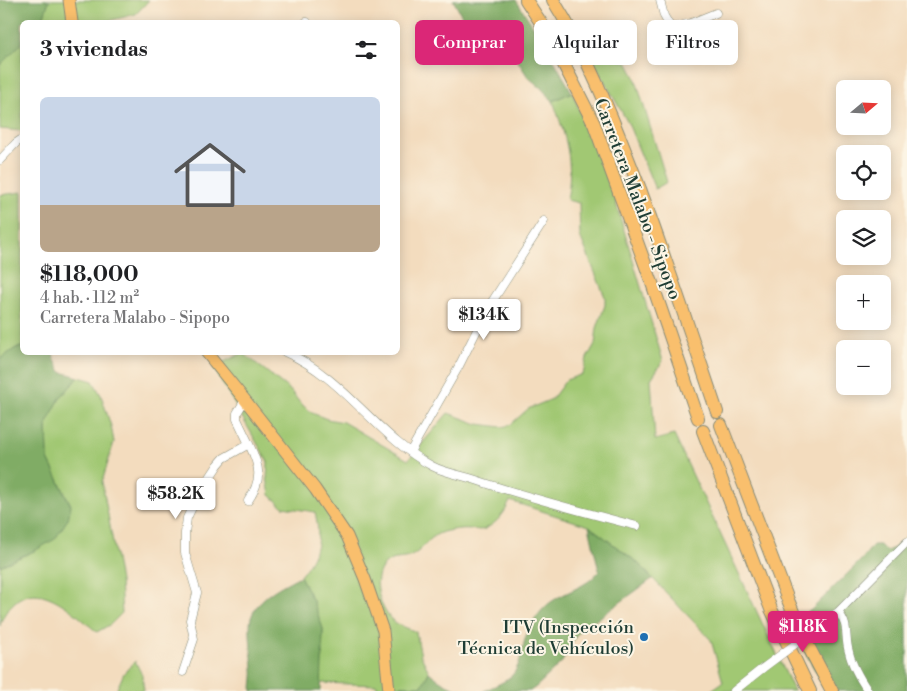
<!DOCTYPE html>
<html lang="es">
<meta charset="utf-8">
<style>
:root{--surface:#fff;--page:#f2f2f2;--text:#202124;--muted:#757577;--accent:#db2777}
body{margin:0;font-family:"Libre Bodoni",serif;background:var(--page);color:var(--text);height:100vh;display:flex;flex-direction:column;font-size:19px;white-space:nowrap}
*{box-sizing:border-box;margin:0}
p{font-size:16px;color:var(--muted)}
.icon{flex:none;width:28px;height:28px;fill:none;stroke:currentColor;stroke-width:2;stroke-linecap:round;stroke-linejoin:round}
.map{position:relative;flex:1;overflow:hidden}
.side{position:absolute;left:20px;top:20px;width:380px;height:335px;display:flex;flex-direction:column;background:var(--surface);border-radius:8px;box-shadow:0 2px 12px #0003}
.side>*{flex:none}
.guide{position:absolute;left:415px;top:20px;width:416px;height:45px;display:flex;gap:10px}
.needle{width:32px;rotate:71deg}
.buttons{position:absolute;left:836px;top:80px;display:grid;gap:10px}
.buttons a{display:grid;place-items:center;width:55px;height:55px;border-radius:8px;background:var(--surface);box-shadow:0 2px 12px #0003;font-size:25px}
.price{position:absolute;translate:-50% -42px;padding:0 11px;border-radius:5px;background:#fff;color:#222;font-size:16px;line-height:32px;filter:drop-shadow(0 1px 2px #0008)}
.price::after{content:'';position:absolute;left:50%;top:30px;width:15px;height:11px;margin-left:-8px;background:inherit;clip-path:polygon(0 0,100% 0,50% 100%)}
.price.on{background:var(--accent);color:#fff}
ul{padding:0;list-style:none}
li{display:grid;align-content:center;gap:10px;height:265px;padding:0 20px}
li span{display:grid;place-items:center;height:155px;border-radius:8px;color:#555}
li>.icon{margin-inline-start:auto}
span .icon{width:90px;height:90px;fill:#fffc;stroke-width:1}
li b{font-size:21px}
h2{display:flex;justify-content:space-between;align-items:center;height:60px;padding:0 20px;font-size:21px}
.pill{padding:0 18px;border-radius:8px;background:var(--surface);box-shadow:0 2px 12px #0003;font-size:18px;line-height:45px}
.pill.on{background:var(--accent);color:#fff}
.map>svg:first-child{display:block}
.green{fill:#a1c873;stroke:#608254}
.forest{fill:#80ac65;stroke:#50744c}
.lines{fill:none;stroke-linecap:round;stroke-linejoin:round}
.minor-casing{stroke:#898c79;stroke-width:9}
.primary-casing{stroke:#898c79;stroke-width:13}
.trunk-casing{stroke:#898c79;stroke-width:14}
.minor{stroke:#fff;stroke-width:8}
.primary{stroke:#f9bf6d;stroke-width:11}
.trunk{stroke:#f9bf6d;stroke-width:12}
.minor-bridge-casing{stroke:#898c79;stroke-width:9;stroke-linecap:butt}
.minor-bridge{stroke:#fff;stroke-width:8}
.poi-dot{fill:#1f6fb2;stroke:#fcf5e5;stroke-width:2}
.labels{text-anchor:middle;stroke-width:4;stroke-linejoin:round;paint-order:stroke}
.street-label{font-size:18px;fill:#1f3d34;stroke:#fcf5e5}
.poi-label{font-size:18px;fill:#1f3d34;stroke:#fcf5e5;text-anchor:end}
</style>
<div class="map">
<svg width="907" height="691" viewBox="0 0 907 691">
<rect width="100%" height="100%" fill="#fcf5e5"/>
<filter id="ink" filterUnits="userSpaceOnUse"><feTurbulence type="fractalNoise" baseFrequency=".02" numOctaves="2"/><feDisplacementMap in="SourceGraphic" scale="10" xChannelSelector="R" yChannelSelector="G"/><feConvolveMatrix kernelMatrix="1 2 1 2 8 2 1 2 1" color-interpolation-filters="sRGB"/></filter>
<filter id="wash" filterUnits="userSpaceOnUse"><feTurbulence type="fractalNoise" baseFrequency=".0096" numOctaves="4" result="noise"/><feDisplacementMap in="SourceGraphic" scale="20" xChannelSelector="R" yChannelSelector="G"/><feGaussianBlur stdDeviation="1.12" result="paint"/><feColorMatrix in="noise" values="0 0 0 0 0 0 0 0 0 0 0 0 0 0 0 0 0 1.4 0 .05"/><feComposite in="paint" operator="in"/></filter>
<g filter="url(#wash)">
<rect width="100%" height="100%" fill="#f3dcbe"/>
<path class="green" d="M49,0H149L136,14L104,22H42Z
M22,43V131L0,129V65Z
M598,49L612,59L627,62L635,77L667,182L655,189L628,123L588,52Z
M572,92L612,190L663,361L651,379L655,440L674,435L794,691H710L723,682L711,640L638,563L589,526L510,501C505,513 497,523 485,529C480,531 475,529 470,529C462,528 451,530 443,532C429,536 425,548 413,555C406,560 395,557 388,562C369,573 379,608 392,620C399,626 408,628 416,632L421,656L429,672L422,686H399L400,691H377V685L321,683L323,629L313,601L300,576C318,554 321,539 315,512L283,507L270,495L267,478L268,462L213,367L243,353L290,390L300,403L312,413L327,419L343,422L408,460L448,413L478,424L502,427L510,425L528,409L552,399L566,380L583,374L587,358L595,344L597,328L605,305V297L580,236L579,203L567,200C574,162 566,137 553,101Z
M22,192V347L16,348L0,359V195Z
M79,377L93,381L101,395L111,426L114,442L102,482L120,581L122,613L111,624L97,632C77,616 43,579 16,601C8,608 2,616 0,626V566L36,550L71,505L48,459L47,423L60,398Z
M135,661L142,675L144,691H116L124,673Z"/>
<path class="forest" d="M0,0H49L42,22H22V43L0,65Z
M453,0H516L544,43L572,92L553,101L541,88L528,77L519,63L507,51L493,43L478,39L467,25Z
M22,347V352L53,353L54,358L61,372L79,377L60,398L47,423L48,459L71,506L68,519L55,539L36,550L0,566V359L16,348Z
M589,526L638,563L652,579L577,634L562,662L536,687L530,691H484C493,686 508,682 514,673C521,663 522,648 526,636C530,626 537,615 545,607C560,592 588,588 599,571Z
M907,535V691H827L790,626L811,610L863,558L873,545H880L886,551L894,548Z
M300,576L313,601L323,629L321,691H252C252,683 254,675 253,668C252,655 248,629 251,618C258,596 282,586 300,576Z
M429,672C440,682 454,689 468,691H400L399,686H422Z"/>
</g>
<g filter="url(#ink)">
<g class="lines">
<g class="minor-casing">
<path id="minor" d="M660,0L664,16L671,28L691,23L716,13
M306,22H307
M0,160L16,143L22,139
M285,352C344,377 377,437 432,466C445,473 462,475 476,480C529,498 583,512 637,526
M410,452L459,366L488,308L544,221
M248,501C263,479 260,467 249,444
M838,612L907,542
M829,619L838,612C850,626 844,636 849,652C852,666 860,679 868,691
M183,672L194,639L190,620L197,593L185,553V533L187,518L197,497L218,465L224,458L249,444L237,419V413L245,400
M734,691L763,668"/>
</g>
<g class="primary-casing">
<path id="primary" d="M69,0L72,22
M206,352L245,400L315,489L347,536L365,579L383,631L389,691"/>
</g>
<g class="trunk-casing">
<path id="trunk" d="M526,0L549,35L594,124L652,283L698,418
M553,0C590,59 615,125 640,189C667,263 692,337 717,412
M721,425L788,600L804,638L832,691
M703,431L771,609L810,691"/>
</g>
<use href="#minor" class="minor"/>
<use href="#primary" class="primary"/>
<use href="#trunk" class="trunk"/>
<g class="minor-bridge-casing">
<path id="minor-bridge" d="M763,668L829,619"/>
</g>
<use href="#minor-bridge" class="minor-bridge"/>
</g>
</g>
<circle class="poi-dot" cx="644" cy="637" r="5"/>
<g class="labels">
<g class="street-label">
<text transform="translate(638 199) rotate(69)" y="6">Carretera Malabo - Sipopo</text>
</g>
<g class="poi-label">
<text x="634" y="633">ITV (Inspección<tspan x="634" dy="21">Técnica de Vehículos)</tspan></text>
</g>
</g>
</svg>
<div class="buttons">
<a><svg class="needle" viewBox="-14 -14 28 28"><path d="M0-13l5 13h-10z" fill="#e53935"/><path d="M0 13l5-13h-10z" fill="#757577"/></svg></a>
<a><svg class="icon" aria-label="locate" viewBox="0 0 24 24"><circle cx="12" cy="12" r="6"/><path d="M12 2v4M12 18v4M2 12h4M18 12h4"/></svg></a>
<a><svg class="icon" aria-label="layers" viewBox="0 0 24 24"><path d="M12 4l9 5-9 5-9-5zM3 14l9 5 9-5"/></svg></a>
<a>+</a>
<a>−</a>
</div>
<b class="price" style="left:484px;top:341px">$134K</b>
<b class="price" style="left:176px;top:520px">$58.2K</b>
<b class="price on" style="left:803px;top:653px">$118K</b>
<div class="guide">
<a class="pill on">Comprar</a>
<a class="pill">Alquilar</a>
<a class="pill">Filtros</a>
</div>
<section class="side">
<h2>3 viviendas<svg class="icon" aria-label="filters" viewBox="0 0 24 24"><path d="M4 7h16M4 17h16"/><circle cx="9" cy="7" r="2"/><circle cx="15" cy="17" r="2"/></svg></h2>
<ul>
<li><span style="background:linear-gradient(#c9d6e8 70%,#b9a48a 0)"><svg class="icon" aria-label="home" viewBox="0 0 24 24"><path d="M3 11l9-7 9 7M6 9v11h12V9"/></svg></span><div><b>$118,000</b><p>4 hab. · 112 m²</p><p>Carretera Malabo - Sipopo</p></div></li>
</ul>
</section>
</div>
